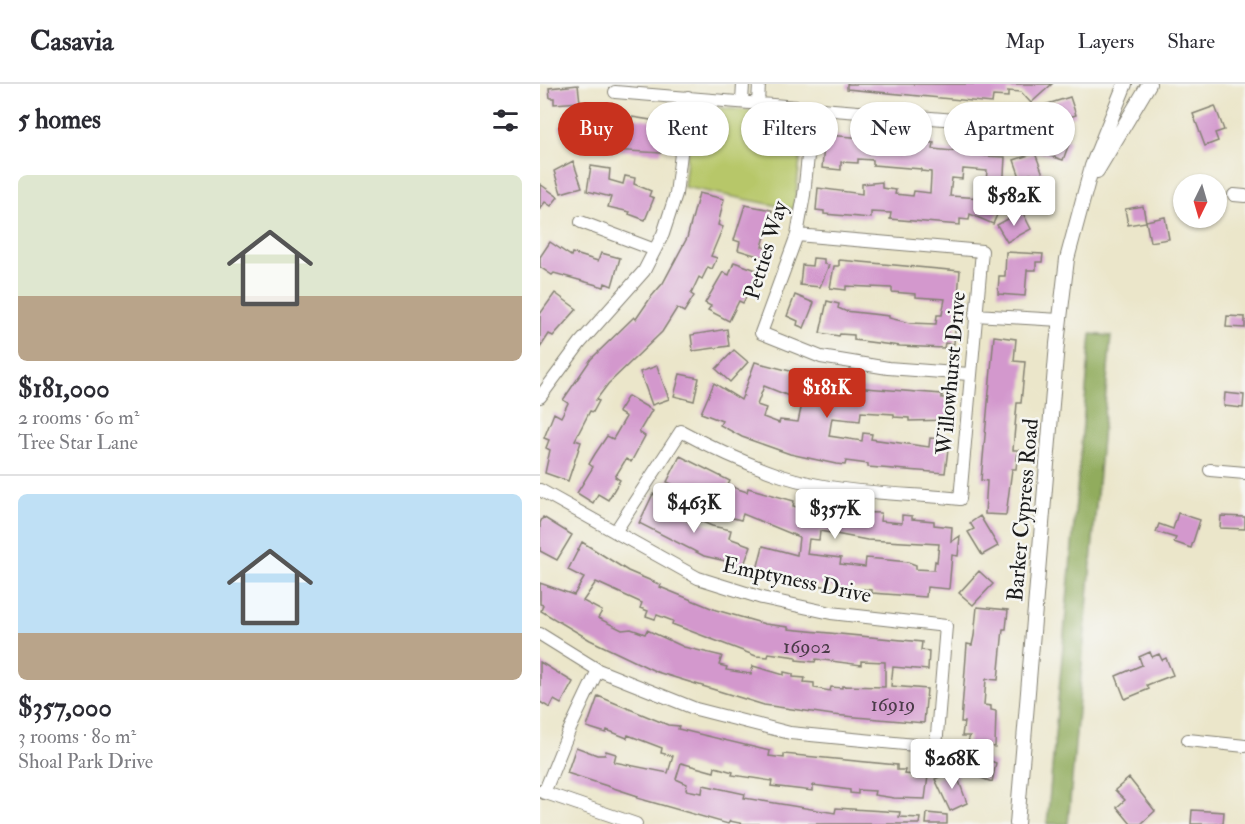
<!DOCTYPE html>
<meta charset="utf-8">
<style>
:root{--surface:#fff;--page:#f7f7f7;--text:#2b2b33;--muted:#7c7c81;--line:#e1e1e2;--accent:#c8321e}
body{margin:0;font-family:"IM FELL Double Pica",serif;background:var(--page);color:var(--text);height:100vh;display:flex;flex-direction:column;font-size:22px;white-space:nowrap}
*{box-sizing:border-box;margin:0}
p{font-size:20px;color:var(--muted)}
.icon{flex:none;width:33px;height:33px;fill:none;stroke:currentColor;stroke-width:2;stroke-linecap:round;stroke-linejoin:round}
.map{position:relative;flex:1;overflow:hidden}
.drawer{display:flex;flex-direction:column;background:var(--surface);width:540px}
.drawer>*{flex:none}
.hud{position:absolute;left:18px;top:18px;width:570px;height:54px;display:flex;gap:12px}
.needle{width:39px;rotate:185deg}
.controls{position:absolute;left:633px;top:90px;display:grid;gap:12px}
.controls a{display:grid;place-items:center;width:54px;height:54px;border-radius:50%;background:var(--surface);box-shadow:0 2px 4px #0004;font-size:30px}
.price{position:absolute;translate:-50% -51px;padding:0 14px;border-radius:6px;background:#fff;color:#222;font-size:20px;line-height:39px;filter:drop-shadow(0 2px 3px #0008)}
.price::after{content:'';position:absolute;left:50%;top:36px;width:18px;height:14px;margin-left:-9px;background:inherit;clip-path:polygon(0 0,100% 0,50% 100%)}
.price.active{background:var(--accent);color:#fff}
ul{padding:0;list-style:none}
li{display:grid;align-content:center;gap:12px;height:318px;padding:0 18px}
li+li{border-top:2px solid var(--line)}
li span{display:grid;place-items:center;height:186px;border-radius:9px;color:#555}
li>.icon{margin-inline-start:auto}
span .icon{width:108px;height:108px;fill:#fffc;stroke-width:1}
li b{font-size:26px}
h2{display:flex;justify-content:space-between;align-items:center;height:72px;padding:0 18px;font-size:26px}
.chip{padding:0 21px;border-radius:27px;background:var(--surface);box-shadow:0 2px 4px #0004;font-size:21px;line-height:54px}
.chip.active{background:var(--accent);color:#fff}
header{display:flex;align-items:center;gap:36px;box-sizing:border-box;height:84px;padding:0 30px;background:var(--surface);border-bottom:2px solid var(--line)}
header strong{font-size:28px}
nav{display:flex;gap:33px;margin-inline-start:auto;font-size:21px}
main{display:flex;flex:1;min-height:0}
.map>svg:first-child{display:block}
.green{fill:#b7c769;stroke:#6a7242;stroke-width:1.5}
.forest{fill:#91ac5d;stroke:#56643c;stroke-width:1.5}
.building{fill:#d398cd;fill-rule:evenodd}
.lines{fill:none;stroke-linecap:round;stroke-linejoin:round}
.minor-casing{stroke:#848173;stroke-width:14}
.tertiary-casing{stroke:#848173;stroke-width:16}
.minor{stroke:#fff;stroke-width:12}
.tertiary{stroke:#fff;stroke-width:14}
.labels{text-anchor:middle;stroke-width:5;stroke-linejoin:round;paint-order:stroke}
.number-label{font-size:20px;fill:#4a3b48}
.street-label{font-size:22px;fill:#1c1c1c;stroke:#f6f6f2}
</style>
<header>
<strong>Casavia</strong>
<nav><a>Map</a><a>Layers</a><a>Share</a></nav>
</header>
<main>
<section class="drawer">
<h2>5 homes<svg class="icon" aria-label="filters" viewBox="0 0 24 24"><path d="M4 7h16M4 17h16"/><circle cx="9" cy="7" r="2"/><circle cx="15" cy="17" r="2"/></svg></h2>
<ul>
<li><span style="background:linear-gradient(#dfe7d0 65%,#b9a48a 0)"><svg class="icon" aria-label="home" viewBox="0 0 24 24"><path d="M3 11l9-7 9 7M6 9v11h12V9"/></svg></span><div><b>$181,000</b><p>2 rooms · 60 m²</p><p>Tree Star Lane</p></div></li>
<li><span style="background:linear-gradient(#bfe0f5 75%,#b9a48a 0)"><svg class="icon" aria-label="home" viewBox="0 0 24 24"><path d="M3 11l9-7 9 7M6 9v11h12V9"/></svg></span><div><b>$357,000</b><p>3 rooms · 80 m²</p><p>Shoal Park Drive</p></div></li>
</ul>
</section>
<div class="map">
<svg width="705" height="740" viewBox="0 0 705 740">
<rect width="100%" height="100%" fill="#f6f6f2"/>
<filter id="ink" filterUnits="userSpaceOnUse"><feTurbulence type="fractalNoise" baseFrequency=".0167" numOctaves="2"/><feDisplacementMap in="SourceGraphic" scale="12" xChannelSelector="R" yChannelSelector="G"/><feConvolveMatrix kernelMatrix="1 2 1 2 8 2 1 2 1" color-interpolation-filters="sRGB"/></filter>
<filter id="wash" filterUnits="userSpaceOnUse"><feTurbulence type="fractalNoise" baseFrequency=".008" numOctaves="4" result="noise"/><feDisplacementMap in="SourceGraphic" scale="24" xChannelSelector="R" yChannelSelector="G"/><feGaussianBlur stdDeviation="1.35" result="paint"/><feColorMatrix in="noise" values="0 0 0 0 0 0 0 0 0 0 0 0 0 0 0 0 0 1.4 0 .05"/><feComposite in="paint" operator="in"/></filter>
<g filter="url(#wash)">
<rect width="100%" height="100%" fill="#ebe6ca"/>
<path class="green" d="M161,22L257,31L264,45L254,125L144,103L152,28Z"/>
<path class="forest" d="M551,250L571,252L528,740H507Z"/>
<g id="blocks">
<path class="building" d="M307,0H512L491,19L481,8L468,7V13L453,12L452,19L307,5Z
M38,1L40,18L14,20V14H10L9,4Z
M530,13L536,31L503,41L495,24Z
M675,22L684,46L675,49L678,57L665,62L653,30Z
M40,27L41,36L49,29L56,39L31,58L19,43Z
M92,33L123,38L121,69L56,65L59,40L83,43L84,38H92Z
M504,48L530,57L523,76L498,68Z
M285,51L394,59L393,65L413,67L414,61L446,63L445,72L465,73L463,109L466,110L453,140L430,130L429,136L420,135V141L350,135L351,129L331,128V134L284,130V127L276,126L278,104L322,110V100L342,98V104L356,106L355,110L373,112L374,107L390,109L391,92V88L381,87V85L333,81V76L318,75V79L301,78V86L282,84ZM423,85L447,87L446,98H450L443,114L410,112L412,94L422,95Z
M495,69L503,90L493,94L491,90L480,93L474,76Z
M33,77L42,103L21,109L14,87Z
M51,82L70,85L69,96L83,100L85,92L95,94L94,100L111,107L109,112L114,114L105,136L89,130L90,128L68,123L71,113L47,107Z
M0,100L18,113L11,122L5,118L0,125Z
M159,109L184,115L178,141L183,143L171,172L177,174L172,185L168,183L162,195L159,193L151,210L154,212L144,228L137,224L122,248L68,300L56,316L59,317L53,328L50,327L35,356L41,358L28,397L5,389L10,366L6,364L9,356L4,354L14,329L21,333L28,319L23,316L51,275L94,233L96,235L111,213L123,199L147,154Z
M205,121L232,126L230,136L235,137L233,146L227,145L222,163L228,164L225,174L198,166L200,158L194,156Z
M603,122L606,138L588,141L585,125Z
M482,127L491,145L467,158L457,141Z
M625,133L629,155L610,158L606,137Z
M10,158L31,172L32,169L58,177L61,169L80,174L72,202L65,199L64,203L14,189L12,191L0,183V173Z
M466,168L503,170L502,178H496V186H487L485,212L458,210L459,192H465Z
M273,174L284,175V180L289,181L280,203L260,201L262,181L272,182Z
M299,176L420,187L414,260L405,259L404,264L360,262L314,256V251L300,250L299,252L280,249L287,217L299,220L298,224L305,227L349,232V234L370,239L396,240L397,231H402L405,215L376,213V210L352,208V204L306,202V206L290,204L294,182H299Z
M194,178L219,187L203,219L199,217L189,237L168,226L171,222L165,219L183,188L189,191Z
M15,209L37,225L13,252L9,250L0,264V230Z
M255,211L274,219L264,244L257,241L258,237L247,232Z
M687,232L705,233V244L686,243Z
M187,245L189,262L153,267L151,251Z
M454,252L476,255L474,277L485,278L481,319H477L473,366H478L476,385H472L466,431L445,430L447,397L441,396Z
M194,266L208,278L190,298L176,285Z
M215,278L293,298L292,305L312,308L313,303L402,310V314H410L409,336L369,337V334L354,333V330L321,328L320,337L292,334L289,352L322,357L323,349L332,350L331,355L389,363L390,354L401,355L400,364L408,365L405,389L328,383V380L306,377L305,381L296,380L250,370L202,353L180,341L182,337L161,329L174,299L201,316L203,311L205,312L203,311ZM224,302L254,314V318L262,320L258,338L240,336L239,339L223,333L226,324L217,321Z
M117,282L129,315L112,321L100,288Z
M140,290L159,294L154,317L134,312Z
M685,309L704,311L703,324L684,322Z
M88,312L112,326L99,348L105,352L91,378L86,375L75,393L80,396L68,416L58,410L53,419L37,409L53,383L49,380L55,370L67,352L73,355L86,333L78,328Z
M140,372L190,397L188,401L198,405L207,408L208,404L254,417L253,422L272,427L273,422L305,428L341,429L340,437L362,439V431L372,432V435L394,437V441L412,443L411,458L420,452L418,472L412,471L409,505L387,503L386,513L332,509V506L311,504V507L216,490L223,462L257,471L259,453L203,430L201,436L189,433L191,429L179,423L180,421L166,414L164,419L157,416L159,412L127,398ZM280,447L327,456L399,460L397,478L395,477L394,486L376,485V481L368,478L338,475L326,474L325,483L300,480L301,474L267,470L269,455L279,456Z
M113,410L121,414L119,418L148,432L172,442L191,446L189,454L211,462L202,486L192,482L194,479L164,472L99,439Z
M638,429L660,436L651,464L634,458L636,454L616,448L619,440L633,445Z
M440,432L458,462L442,471L428,448L434,445L430,439Z
M681,432L705,433V445L680,444Z
M3,433L32,451L17,476L0,467V439Z
M42,458L88,487L121,501L120,503L176,526L225,540L248,543V545L382,558L381,566L389,567L388,586L353,583L351,602L387,605L384,639L293,631L224,621L117,588L50,556L1,527L3,521L0,520V499L34,511L44,494L28,486ZM56,498L102,519L100,524L108,527L106,532L115,535L117,531L133,537L132,540L216,572L228,573L229,569L256,573V576L275,578L276,575L321,581V577L345,578V603L302,602V604L291,603L290,607L274,604V599L264,598L265,594L253,593V590L244,588V591L213,582L211,590L186,586L187,583L179,581L182,572L144,563L107,546L105,550L91,545L82,546L58,534L62,527L43,517Z
M439,487L453,500L433,521L419,509Z
M437,523L468,526L466,545H463L458,596L446,595L444,621L451,622V626L456,627L455,663L427,660L430,652H422L424,638H421L427,560L432,561L434,552Z
M610,568L612,573L619,570L622,576L626,574L633,591L607,601L609,605L585,615L576,592L602,581L599,573Z
M0,578L33,598L21,620L14,616L10,624L0,618Z
M58,612L128,641L139,642L138,645L230,667L229,672L244,674V670L357,681V686H365L364,690L388,692L385,715L354,714L334,711L335,707L318,706V710L310,709V706L273,701V707L231,702L232,697L192,691L193,688L175,683L174,688L141,679L136,695L147,700L146,706L162,709L163,701L205,710L204,714L295,729L296,724L360,728L359,733L380,734L379,740H204L190,737L188,740L97,714L98,712L27,689L36,663L57,671H65L66,667L76,670L74,678L128,689L133,672L121,669L122,664L88,651L87,654L67,646L66,649L47,643Z
M424,667L456,679L452,698L417,685Z
M415,686L427,719L410,727L395,695Z
M589,694L615,727L601,740H591L577,723L585,716L575,706Z
M652,726L684,728L683,740H651Z
M387,729L407,731V740H386Z"/>
</g>
</g>
<g filter="url(#ink)">
<use href="#blocks" fill-opacity="0" stroke="#848173" stroke-width="1.5"/>
<g class="lines">
<g class="minor-casing">
<path id="minor" d="M75,8L476,41
M202,18L203,0
M218,19L219,0
M273,23L264,111L257,151L221,249L281,273L348,284L429,290
M694,111L705,112
M41,138L115,166
M435,231L520,236
M0,313L40,259L104,187L123,150L136,110L148,13
M670,386L705,389
M0,406L158,494L222,514L291,529L406,542L396,663L250,649L156,625L58,586L0,550
M75,448L141,347C174,365 207,380 242,392C298,410 362,409 420,415L442,167L257,151
M648,656L705,662
M0,707L96,740
M4,709L29,647L58,586"/>
</g>
<g class="tertiary-casing">
<path id="tertiary" d="M557,87L609,0
M477,740L517,260L527,175L552,82L585,0"/>
</g>
<use href="#minor" class="minor"/>
<use href="#tertiary" class="tertiary"/>
</g>
</g>
<g class="labels">
<g class="number-label">
<text x="267" y="569">16902</text>
<text x="353" y="627">16919</text>
</g>
<g class="street-label">
<text transform="translate(225 166) rotate(-73)" y="8">Petties Way</text>
<text transform="translate(410 289) rotate(-85)" y="8">Willowhurst Drive</text>
<text transform="translate(482 426) rotate(-85)" y="8">Barker Cypress Road</text>
<text transform="translate(257 495) rotate(12)" y="8">Emptyness Drive</text>
</g>
</g>
</svg>
<div class="controls">
<a><svg class="needle" viewBox="-14 -14 28 28"><path d="M0-13l5 13h-10z" fill="#e53935"/><path d="M0 13l5-13h-10z" fill="#7c7c81"/></svg></a>
</div>
<b class="price" style="left:474px;top:143px">$582K</b>
<b class="price active" style="left:287px;top:335px">$181K</b>
<b class="price" style="left:154px;top:450px">$463K</b>
<b class="price" style="left:295px;top:456px">$357K</b>
<b class="price" style="left:412px;top:706px">$268K</b>
<div class="hud">
<a class="chip active">Buy</a>
<a class="chip">Rent</a>
<a class="chip">Filters</a>
<a class="chip">New</a>
<a class="chip">Apartment</a>
</div>
</div>
</main>
